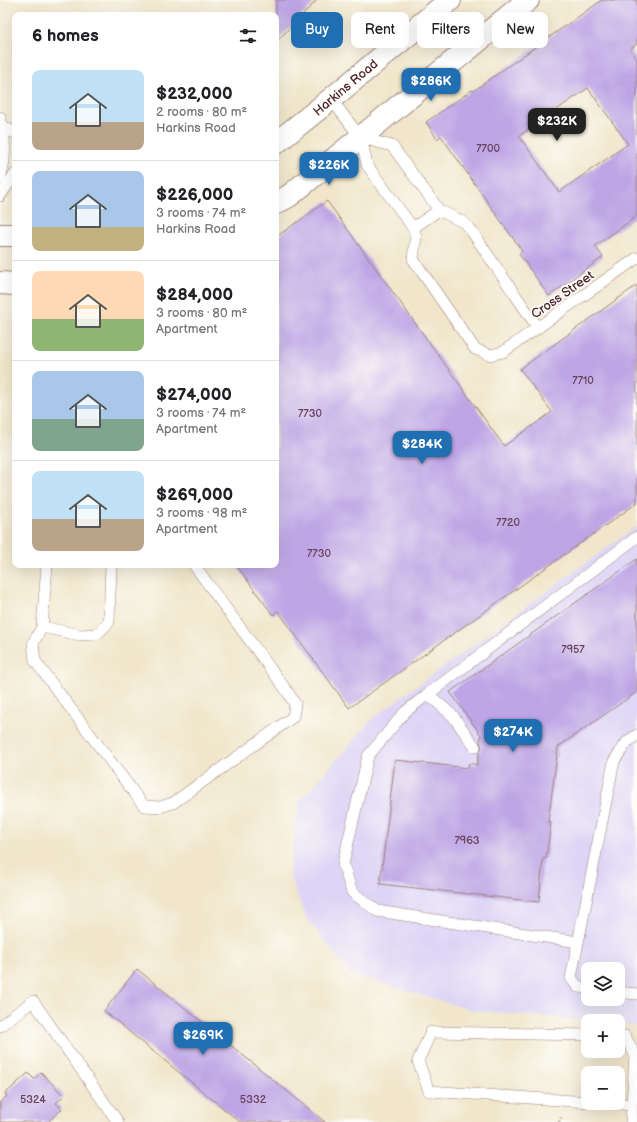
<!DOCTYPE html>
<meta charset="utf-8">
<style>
:root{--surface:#fff;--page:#f2f2f2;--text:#202124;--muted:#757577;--line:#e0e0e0;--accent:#1f6fb2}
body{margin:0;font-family:"Balsamiq Sans",sans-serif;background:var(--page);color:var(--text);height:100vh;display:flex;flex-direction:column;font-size:15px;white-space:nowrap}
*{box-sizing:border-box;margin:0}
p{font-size:13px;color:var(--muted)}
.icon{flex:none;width:22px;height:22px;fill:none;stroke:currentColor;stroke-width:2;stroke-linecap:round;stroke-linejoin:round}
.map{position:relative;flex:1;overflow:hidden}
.sheet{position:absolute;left:12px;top:12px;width:267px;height:556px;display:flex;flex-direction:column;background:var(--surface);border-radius:8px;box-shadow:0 4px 16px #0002}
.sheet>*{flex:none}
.hud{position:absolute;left:291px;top:12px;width:286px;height:36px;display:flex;gap:8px}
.buttons{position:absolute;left:581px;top:962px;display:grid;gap:8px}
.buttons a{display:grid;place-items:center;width:44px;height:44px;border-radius:8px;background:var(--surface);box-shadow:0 4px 16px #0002;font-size:20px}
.price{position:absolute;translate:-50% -34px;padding:0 9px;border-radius:8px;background:var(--accent);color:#fff;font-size:13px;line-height:26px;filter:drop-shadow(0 1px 2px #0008)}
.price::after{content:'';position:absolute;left:50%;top:24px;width:12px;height:9px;margin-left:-6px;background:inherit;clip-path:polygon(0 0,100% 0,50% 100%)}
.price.on{background:#222;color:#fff}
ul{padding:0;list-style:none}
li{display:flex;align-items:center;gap:12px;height:100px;padding:0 20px}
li+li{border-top:1px solid var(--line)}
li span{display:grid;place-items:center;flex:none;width:112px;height:80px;border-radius:8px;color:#555}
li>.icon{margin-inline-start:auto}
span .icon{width:48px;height:48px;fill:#fffc;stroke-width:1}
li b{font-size:17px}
h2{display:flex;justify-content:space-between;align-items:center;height:48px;padding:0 20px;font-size:17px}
.chip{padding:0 14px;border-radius:8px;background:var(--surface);box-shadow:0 4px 16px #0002;font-size:14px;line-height:36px}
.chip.on{background:var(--accent);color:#fff}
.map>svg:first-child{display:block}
.built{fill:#ddd5f6;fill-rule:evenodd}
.building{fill:#bea5e5;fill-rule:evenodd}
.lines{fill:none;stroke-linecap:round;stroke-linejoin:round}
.service-casing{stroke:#9e827b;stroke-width:12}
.tertiary-casing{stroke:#9e827b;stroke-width:24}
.path{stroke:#9e827b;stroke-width:2.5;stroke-dasharray:1 3;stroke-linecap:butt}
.service{stroke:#fff;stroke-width:11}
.tertiary{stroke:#fff;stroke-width:22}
.labels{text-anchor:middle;stroke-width:3.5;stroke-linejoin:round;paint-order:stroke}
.number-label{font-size:11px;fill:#67405a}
.street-label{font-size:13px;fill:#4a1f2b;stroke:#fdfcf7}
</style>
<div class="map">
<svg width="637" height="1122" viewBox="0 0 637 1122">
<rect width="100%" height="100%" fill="#fdfcf7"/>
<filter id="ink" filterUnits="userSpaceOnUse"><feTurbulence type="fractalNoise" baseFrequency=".025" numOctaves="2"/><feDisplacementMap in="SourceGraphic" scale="8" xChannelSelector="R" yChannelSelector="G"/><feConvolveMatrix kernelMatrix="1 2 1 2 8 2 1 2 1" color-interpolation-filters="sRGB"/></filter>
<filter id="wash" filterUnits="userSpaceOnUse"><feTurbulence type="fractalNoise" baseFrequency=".012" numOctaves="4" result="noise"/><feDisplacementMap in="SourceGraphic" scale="16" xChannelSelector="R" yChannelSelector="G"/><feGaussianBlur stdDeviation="0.9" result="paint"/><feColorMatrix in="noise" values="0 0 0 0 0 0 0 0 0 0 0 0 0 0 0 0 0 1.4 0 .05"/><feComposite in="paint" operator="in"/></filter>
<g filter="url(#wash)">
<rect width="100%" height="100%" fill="#f1e6cb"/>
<path class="built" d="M637,526V1026L618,1024V1021H590L471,1010L351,974L307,919L289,874L300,801L373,718ZM588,969H618V999H588Z"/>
<g id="blocks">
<path class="building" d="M276,0H317L276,42Z
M602,0H637V44L630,49L637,59V216L595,246L603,257L549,296L519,254L522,251L441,136L437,139L426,122L472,90L473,91ZM588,88L628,144L559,192L519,136Z
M327,201L504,446L552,412L520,369L637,285V503L349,708L278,611L273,615L236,565H276V237Z
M637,559V692L558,747L548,822H551L546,859L543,858L539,902L380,884L395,760L468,768L469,763L477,765L479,753L482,747L480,742L481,735L450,692Z
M137,969L325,1122H240L104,1011Z
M41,1072L64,1096L56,1103L62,1109L48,1122H0V1102L7,1096L5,1094L28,1073L34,1079Z"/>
</g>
</g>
<g filter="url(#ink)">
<use href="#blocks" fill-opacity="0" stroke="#9e827b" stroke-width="1"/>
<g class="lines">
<g class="service-casing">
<path id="service" d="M331,99L361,138L367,165L413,228L416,236L413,259L475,349L490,355L503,352L637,258
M0,117C6,138 6,159 0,179
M3,126L15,133
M361,138L392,146L439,210L463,222L470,229L538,328
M0,196L15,174
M413,228L439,210
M47,565L42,627L33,643L35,661L144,806L160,807L173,803L293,717L295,704L287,691L194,565
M42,627L80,635L97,634L109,622L111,565
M428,694L637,537
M475,747L453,716L428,694L405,712L368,756L343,864L352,892L377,911L578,942
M588,988L578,987L571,978L614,761L627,742L637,735
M618,992L637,994
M0,1026L33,1001L118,1122
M588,1035L431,1032L418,1061L429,1091L588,1102
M618,1036H625L635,1055L631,1122
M610,1103L632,1105"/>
</g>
<g class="tertiary-casing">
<path id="tertiary" d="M276,143L331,99L450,0
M276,203L289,196L528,0
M0,235H15
M0,283L15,284"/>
</g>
<path class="path" d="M559,1122L562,1115"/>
<use href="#service" class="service"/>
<use href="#tertiary" class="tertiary"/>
</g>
</g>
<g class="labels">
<g class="number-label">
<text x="488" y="152">7700</text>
<text x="583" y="384">7710</text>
<text x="310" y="417">7730</text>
<text x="508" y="526">7720</text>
<text x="319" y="557">7730</text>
<text x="573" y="653">7957</text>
<text x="467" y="844">7963</text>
<text x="33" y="1103">5324</text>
<text x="253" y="1103">5332</text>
</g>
<g class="street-label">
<text transform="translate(345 87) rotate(-40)" y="5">Harkins Road</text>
<text transform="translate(562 294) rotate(-35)" y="5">Cross Street</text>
</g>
</g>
</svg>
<div class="buttons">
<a><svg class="icon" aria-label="layers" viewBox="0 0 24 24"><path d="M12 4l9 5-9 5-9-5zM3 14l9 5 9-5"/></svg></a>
<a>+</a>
<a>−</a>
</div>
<b class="price" style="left:431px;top:102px">$286K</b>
<b class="price on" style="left:557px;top:142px">$232K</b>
<b class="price" style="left:329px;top:186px">$226K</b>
<b class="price" style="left:422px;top:465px">$284K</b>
<b class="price" style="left:513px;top:753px">$274K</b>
<b class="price" style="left:203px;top:1056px">$269K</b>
<div class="hud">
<a class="chip on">Buy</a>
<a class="chip">Rent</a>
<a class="chip">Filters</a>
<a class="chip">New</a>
</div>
<section class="sheet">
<h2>6 homes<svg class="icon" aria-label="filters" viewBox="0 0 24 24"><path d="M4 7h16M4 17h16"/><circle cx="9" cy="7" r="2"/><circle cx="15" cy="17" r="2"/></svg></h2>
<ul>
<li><span style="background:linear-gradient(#bfe0f5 65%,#b9a48a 0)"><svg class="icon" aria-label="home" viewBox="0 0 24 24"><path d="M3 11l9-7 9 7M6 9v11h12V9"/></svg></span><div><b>$232,000</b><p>2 rooms · 80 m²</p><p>Harkins Road</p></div></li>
<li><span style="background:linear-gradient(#a9c7e8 70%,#c2b280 0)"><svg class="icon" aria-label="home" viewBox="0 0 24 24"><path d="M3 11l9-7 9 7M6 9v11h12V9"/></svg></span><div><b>$226,000</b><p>3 rooms · 74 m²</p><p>Harkins Road</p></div></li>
<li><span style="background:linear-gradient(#ffd9b3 60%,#8fb573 0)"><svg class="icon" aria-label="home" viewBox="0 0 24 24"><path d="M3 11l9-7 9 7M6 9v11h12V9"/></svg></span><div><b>$284,000</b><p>3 rooms · 80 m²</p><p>Apartment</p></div></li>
<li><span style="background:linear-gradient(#a9c7e8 60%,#7fa58c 0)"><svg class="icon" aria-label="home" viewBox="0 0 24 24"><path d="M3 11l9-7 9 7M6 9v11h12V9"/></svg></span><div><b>$274,000</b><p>3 rooms · 74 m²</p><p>Apartment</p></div></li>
<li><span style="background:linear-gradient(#bfe0f5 60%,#b9a48a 0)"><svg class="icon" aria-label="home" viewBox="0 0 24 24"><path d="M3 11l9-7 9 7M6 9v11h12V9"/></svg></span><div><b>$269,000</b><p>3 rooms · 98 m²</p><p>Apartment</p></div></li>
</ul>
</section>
</div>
